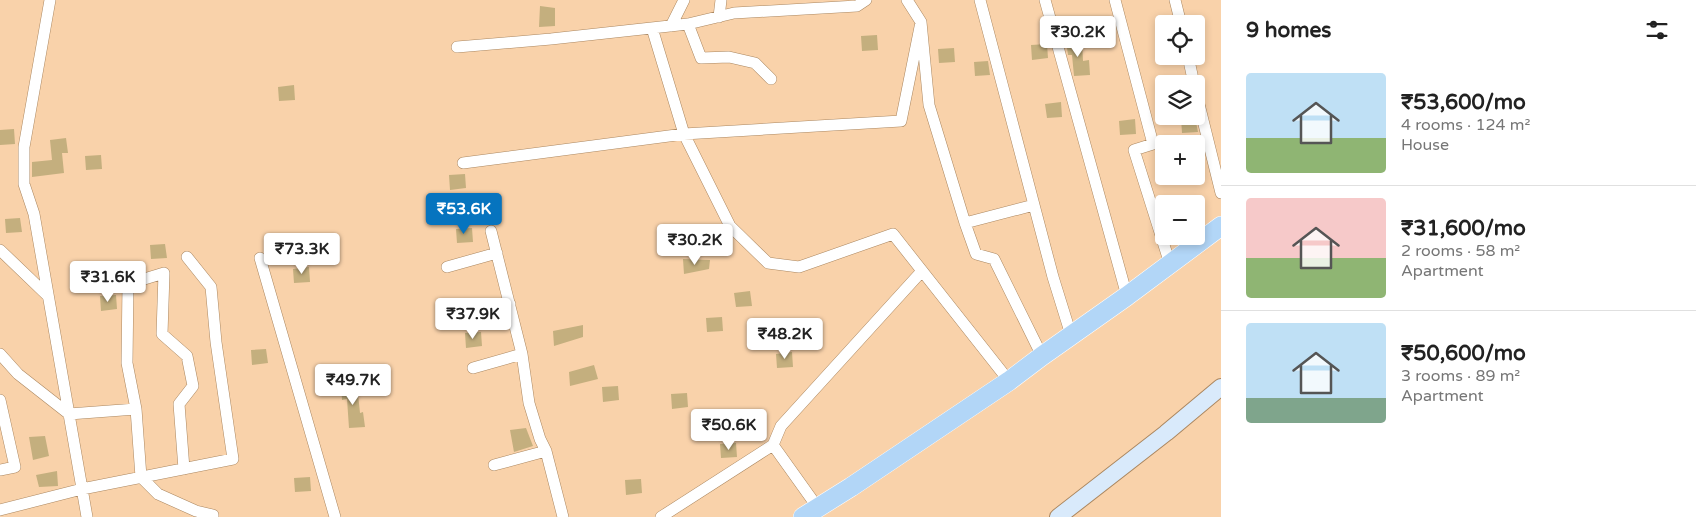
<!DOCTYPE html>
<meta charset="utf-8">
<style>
:root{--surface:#fff;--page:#f2f2f2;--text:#222;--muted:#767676;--line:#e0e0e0;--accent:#0674bf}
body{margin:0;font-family:"Varela Round",sans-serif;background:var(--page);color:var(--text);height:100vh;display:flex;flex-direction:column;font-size:19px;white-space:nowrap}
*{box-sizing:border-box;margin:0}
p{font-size:16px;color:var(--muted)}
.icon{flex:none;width:28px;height:28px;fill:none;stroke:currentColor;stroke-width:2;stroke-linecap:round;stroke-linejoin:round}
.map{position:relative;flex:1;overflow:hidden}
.sheet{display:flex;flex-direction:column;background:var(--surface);width:475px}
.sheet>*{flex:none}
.controls{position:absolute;left:1155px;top:15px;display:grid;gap:10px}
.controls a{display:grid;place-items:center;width:50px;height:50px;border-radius:5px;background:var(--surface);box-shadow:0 2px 8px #0003;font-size:25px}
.price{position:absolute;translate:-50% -42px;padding:0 11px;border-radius:5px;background:#fff;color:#222;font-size:16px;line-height:32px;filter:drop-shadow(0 1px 2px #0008)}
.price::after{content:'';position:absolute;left:50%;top:30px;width:15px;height:11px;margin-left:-8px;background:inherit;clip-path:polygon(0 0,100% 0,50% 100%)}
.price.selected{background:var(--accent);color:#fff}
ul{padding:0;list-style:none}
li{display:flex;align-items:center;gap:15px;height:125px;padding:0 25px}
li+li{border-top:1px solid var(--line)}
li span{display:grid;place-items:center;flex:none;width:140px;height:100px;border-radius:5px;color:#555}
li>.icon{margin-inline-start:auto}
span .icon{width:60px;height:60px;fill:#fffc;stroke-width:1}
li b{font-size:21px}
h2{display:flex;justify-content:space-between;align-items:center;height:60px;padding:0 25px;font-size:21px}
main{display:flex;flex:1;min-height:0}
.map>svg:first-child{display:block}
.building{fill:#c4af7e}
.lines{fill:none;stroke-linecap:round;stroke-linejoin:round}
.street-casing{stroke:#ab8760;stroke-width:12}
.secondary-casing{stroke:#ab8760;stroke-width:18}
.primary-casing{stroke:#fff;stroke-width:20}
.street{stroke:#fff;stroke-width:11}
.secondary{stroke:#d9eafb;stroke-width:16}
.primary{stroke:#b2d6f7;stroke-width:19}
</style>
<main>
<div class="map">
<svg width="1221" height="517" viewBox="0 0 1221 517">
<rect width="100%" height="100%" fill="#f9d2aa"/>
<path class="building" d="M540,6L555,8V26L539,27Z
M877,35L878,50L862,51L861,36Z
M1082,40L1083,61L1089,60L1090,75L1074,76L1072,55H1068L1066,41Z
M1047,44L1048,58L1032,60L1031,45Z
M954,48L955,62L939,63L938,49Z
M988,61L990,75L975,76L974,62Z
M294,85L295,100L279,101L278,87Z
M1061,102L1062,117L1047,118L1045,104Z
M1195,117L1198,132L1182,133L1181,118Z
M1135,119L1136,134L1120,135L1119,121Z
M14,129L15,144L0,145V130Z
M66,138L68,153H62L64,173L32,177V162L52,160L50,140Z
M101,155L102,169L86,170L85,156Z
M465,174L466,188L450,190L449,175Z
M20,218L22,232L6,233L5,219Z
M472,228L473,242L457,243L456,229Z
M165,244L167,258L151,259L150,245Z
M683,259L710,260L709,269L684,274Z
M309,267L310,282L294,283L293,269Z
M750,291L752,306L736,307L734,293Z
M116,295L117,309L101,311L100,296Z
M722,317L723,331L707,332L706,318Z
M583,325V337L554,346L553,331Z
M481,332L482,346L466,348L465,333Z
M266,349L268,363L252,365L251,350Z
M792,352L793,367L777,368L776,354Z
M594,365L598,379L570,386L569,372Z
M357,384L360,413L363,412L365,427L349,428L347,399L342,400L341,385Z
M618,386L619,400L603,402L602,387Z
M687,393L688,407L672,409L671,394Z
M526,428L533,446L514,452L510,430Z
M45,436L49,456L33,460L29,437Z
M736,443L737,457L721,458L720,444Z
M57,471L58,486L39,487L36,475Z
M310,477L311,491L295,492L294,478Z
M641,479L642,493L626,495L625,480Z"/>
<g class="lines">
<g class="street-casing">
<path id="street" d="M50,0L24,147V184L34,214L87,517
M907,0L921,22L929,105L965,223
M980,0L1053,277L1071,335
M1045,0L1127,296
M1115,0L1153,144L1134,150L1170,264
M1175,0L1181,24
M719,17L721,0
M688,24L701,58L729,57L755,63L771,79
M671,26L684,0
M652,28L684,134L730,226L768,263L799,267L893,234L1009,381
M457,47L551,39L688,24L734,13L857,6L866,0
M1188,56L1194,84
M1196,92L1221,193
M463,163L684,134L901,121L921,22
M1034,205L965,223L976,254L994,259L1042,356
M491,231L522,354L529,403L540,439L546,451L563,517
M0,250L48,296
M260,258L335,517
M447,267L497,253
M461,317L510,304
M0,354L18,374L69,414L136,409L127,363L128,284L164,273L162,334L187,356L193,386L179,404L184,469
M473,368L522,354
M0,400L15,467L0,470
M136,409L141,477L158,494L196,511L213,515V517
M773,445L818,508
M494,465L546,451
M0,510L82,489L233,459L216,342L211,287L187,257
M661,517L773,445L781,426L922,271"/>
</g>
<g class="secondary-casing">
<path id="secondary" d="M1058,517L1166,433L1221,387"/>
</g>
<g class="primary-casing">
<path id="primary" d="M803,517L851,487L1009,381L1042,356L1127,296L1221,226"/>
</g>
<use href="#street" class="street"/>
<use href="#secondary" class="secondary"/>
<use href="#primary" class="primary"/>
</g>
</svg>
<div class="controls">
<a><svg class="icon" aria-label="locate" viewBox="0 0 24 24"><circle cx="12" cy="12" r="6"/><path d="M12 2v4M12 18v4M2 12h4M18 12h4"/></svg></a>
<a><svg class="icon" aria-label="layers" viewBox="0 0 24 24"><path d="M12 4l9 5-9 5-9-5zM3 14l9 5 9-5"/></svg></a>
<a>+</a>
<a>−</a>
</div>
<b class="price" style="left:1078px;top:58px">₹30.2K</b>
<b class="price selected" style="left:464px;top:235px">₹53.6K</b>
<b class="price" style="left:695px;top:266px">₹30.2K</b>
<b class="price" style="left:302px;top:275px">₹73.3K</b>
<b class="price" style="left:108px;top:303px">₹31.6K</b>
<b class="price" style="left:473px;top:340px">₹37.9K</b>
<b class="price" style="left:785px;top:360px">₹48.2K</b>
<b class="price" style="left:353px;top:406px">₹49.7K</b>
<b class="price" style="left:729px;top:451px">₹50.6K</b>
</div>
<section class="sheet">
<h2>9 homes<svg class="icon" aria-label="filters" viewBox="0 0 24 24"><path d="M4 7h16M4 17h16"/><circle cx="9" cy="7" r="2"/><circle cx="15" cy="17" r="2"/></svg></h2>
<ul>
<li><span style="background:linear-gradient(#bfe0f5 65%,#8fb573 0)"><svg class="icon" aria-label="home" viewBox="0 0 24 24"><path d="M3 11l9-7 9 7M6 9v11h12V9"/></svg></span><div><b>₹53,600/mo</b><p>4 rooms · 124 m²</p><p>House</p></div></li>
<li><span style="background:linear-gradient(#f6c9c9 60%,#8fb573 0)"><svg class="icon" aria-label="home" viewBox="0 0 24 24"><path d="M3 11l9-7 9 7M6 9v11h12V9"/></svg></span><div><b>₹31,600/mo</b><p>2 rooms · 58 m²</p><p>Apartment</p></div></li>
<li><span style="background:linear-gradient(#bfe0f5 75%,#7fa58c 0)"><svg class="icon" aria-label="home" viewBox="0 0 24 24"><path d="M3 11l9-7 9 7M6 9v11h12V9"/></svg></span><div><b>₹50,600/mo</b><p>3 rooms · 89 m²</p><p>Apartment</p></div></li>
</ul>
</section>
</main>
